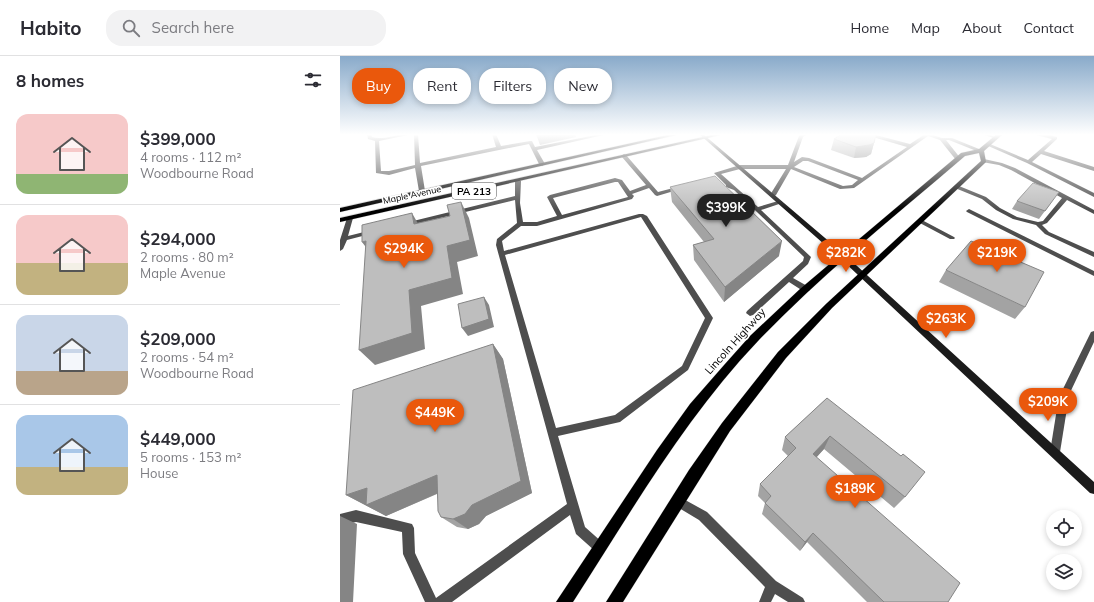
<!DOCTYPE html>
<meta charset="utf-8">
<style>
:root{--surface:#fff;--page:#f2f2f3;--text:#2b2b33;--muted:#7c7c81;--line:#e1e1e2;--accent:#ea580c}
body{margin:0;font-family:Mulish,sans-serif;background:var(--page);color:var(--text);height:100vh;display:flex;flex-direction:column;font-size:15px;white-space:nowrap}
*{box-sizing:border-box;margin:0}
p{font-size:13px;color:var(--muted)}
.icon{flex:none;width:22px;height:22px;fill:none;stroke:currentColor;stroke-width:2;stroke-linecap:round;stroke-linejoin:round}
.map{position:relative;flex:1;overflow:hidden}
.drawer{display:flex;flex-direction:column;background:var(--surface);width:340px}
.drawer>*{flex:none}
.guide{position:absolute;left:12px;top:12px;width:380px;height:36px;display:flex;gap:8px}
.fabs{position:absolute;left:706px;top:454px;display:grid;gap:8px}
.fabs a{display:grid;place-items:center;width:36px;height:36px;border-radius:50%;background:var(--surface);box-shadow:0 2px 6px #0003;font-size:20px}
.price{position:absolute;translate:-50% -34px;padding:0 9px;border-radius:14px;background:var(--accent);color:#fff;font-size:13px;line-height:26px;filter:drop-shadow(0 1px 2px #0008)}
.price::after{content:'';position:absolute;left:50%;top:24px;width:12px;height:9px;margin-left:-6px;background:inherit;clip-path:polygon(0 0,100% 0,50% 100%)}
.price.on{background:#222;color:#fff}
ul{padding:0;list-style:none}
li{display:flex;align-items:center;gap:12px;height:100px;padding:0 16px}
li+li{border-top:1px solid var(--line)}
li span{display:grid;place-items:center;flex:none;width:112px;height:80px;border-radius:12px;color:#555}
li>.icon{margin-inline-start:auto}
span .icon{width:48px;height:48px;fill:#fffc;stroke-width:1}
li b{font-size:17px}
h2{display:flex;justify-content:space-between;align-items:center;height:48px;padding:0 16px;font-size:17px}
.tag{padding:0 14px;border-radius:16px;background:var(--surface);box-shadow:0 2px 6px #0003;font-size:14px;line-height:36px}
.tag.on{background:var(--accent);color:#fff}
header{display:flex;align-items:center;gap:24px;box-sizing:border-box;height:56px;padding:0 20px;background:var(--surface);border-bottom:1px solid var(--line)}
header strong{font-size:19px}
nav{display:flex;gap:22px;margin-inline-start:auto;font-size:14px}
.search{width:280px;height:36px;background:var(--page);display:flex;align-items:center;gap:10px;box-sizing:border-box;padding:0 14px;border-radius:16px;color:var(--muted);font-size:15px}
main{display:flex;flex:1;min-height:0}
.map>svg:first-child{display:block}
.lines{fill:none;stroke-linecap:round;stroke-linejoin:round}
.primary-casing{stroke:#dbdbdb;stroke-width:1}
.lane{fill:#4e4e4e;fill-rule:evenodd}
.street{fill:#4e4e4e;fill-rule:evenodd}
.secondary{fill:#1b1b1b;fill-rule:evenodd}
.primary{fill:#000;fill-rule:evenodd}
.wall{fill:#a3a3a3}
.shaded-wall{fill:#858585}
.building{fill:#bebebe;stroke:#858585}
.labels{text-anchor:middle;stroke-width:3.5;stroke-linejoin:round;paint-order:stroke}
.far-street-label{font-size:9px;fill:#000;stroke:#fff}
.shield{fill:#fff;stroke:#4c4c4c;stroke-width:1}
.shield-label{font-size:10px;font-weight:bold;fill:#000}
.street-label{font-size:11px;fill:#000;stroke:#fff}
</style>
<header>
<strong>Habito</strong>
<div class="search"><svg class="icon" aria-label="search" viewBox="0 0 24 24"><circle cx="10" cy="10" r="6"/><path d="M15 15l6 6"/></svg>Search here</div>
<nav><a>Home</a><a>Map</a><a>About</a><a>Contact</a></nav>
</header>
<main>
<section class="drawer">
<h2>8 homes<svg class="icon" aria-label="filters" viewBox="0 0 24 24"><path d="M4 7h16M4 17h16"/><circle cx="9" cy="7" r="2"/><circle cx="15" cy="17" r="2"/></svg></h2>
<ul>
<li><span style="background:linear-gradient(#f6c9c9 75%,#8fb573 0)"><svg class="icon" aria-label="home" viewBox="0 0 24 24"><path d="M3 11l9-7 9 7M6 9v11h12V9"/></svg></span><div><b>$399,000</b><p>4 rooms · 112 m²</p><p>Woodbourne Road</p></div></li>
<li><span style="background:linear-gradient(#f6c9c9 60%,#c2b280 0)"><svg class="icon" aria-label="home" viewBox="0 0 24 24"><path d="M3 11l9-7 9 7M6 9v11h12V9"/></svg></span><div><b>$294,000</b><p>2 rooms · 80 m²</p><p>Maple Avenue</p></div></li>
<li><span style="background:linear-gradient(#c9d6e8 70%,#b9a48a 0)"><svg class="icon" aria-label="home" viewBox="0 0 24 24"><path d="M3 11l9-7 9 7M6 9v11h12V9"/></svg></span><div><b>$209,000</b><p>2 rooms · 54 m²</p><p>Woodbourne Road</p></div></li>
<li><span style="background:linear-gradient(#a9c7e8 65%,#c2b280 0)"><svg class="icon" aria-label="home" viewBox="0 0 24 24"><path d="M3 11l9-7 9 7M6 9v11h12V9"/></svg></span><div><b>$449,000</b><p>5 rooms · 153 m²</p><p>House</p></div></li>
</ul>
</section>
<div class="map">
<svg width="754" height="546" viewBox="0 0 754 546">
<rect width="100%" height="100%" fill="#fff"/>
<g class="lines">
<g class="primary-casing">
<path id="primary" d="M332,78H341L0,156V152Z
M376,78H385L0,166V162Z
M657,78H663L644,95L646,106L492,252L446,302L390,375L283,546H266L349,414L382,367L438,296L486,248L641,105L639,97L625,100C555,160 482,218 418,285C344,363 291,456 233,546H216L317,394L350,348L385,308L410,280L460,233L621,97L639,93Z"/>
</g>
<path class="lane" d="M27,78H31L32,81C45,85 60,76 73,78L39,85L41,115H49L75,109L74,78H78L80,107L156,91L152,78H156L161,90L190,85H192L195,91L261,78H268L197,94L205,108L202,110L199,108L189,88L81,110L85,135L82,137L79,135L75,112L49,119L36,117L35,85L28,83Z
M462,78H467L463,81L454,106L462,101L469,102L522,122L567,91L526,79V78H532L570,88L585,78H590L602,82H612L644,95L639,96L609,84H606L621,103L616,104L600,84L588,80L514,132L500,133L451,113L436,139L433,141L430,139L446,113H400L381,118L418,151L438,145H442V147L421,154L471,201L468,208L453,222L469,231L470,233L469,235H463L449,226L413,259L410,260L406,257L407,255L463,205L464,201L394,134L386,131V129L374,117L400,109H448L459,80ZM463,105H468L518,124L512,129L503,130L454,111Z
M642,78H647L658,82L656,83Z
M692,78H706L717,81V83L704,95L754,111V115L701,98L692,106L754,137V141L687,107L646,89L650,88L688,104L712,83Z
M284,98L286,99L318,136L341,130L344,132L317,140L315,139L309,132L292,138L294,140L292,143L197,170H181L162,185L164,195L299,158H303L307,160L373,262L348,314L280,366L218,380L245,471L263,487L265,491L263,495L259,497L255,495L236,478L230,459L112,546H85L63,498L62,476L16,466L0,470V458L16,454L72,468L74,472L75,497L96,542L227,448L156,189L157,183L177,167L175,144L67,170L64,168L65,167L175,140V125L178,123L181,125L180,147L183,166H197L217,160L207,141L210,139L275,122L282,124L290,135L306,129L282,101L281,100ZM275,126H278L288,141L222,159L213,142ZM301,161L365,262L342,310L275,359L216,372L165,199Z
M644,103L662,107L675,112L754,154V158L727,144L707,167L702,169L709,176L754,196V201L705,178L696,169L673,163L656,154L642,143L615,132V130H619L646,141L660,152L677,161L698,166L703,165L722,142L671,114L659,109L642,106V104Z
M629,153L754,215V220L627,156L626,155Z
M10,160L13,162L8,180L32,174L35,176L34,177L7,184L3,193L0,195V184L7,162Z
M580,163L614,181L615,182L614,183H610L578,166L577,165Z
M754,275V286L727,343L724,344L721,343L719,340L721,337L750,278L751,276Z
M338,440L367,456L436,525L463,542L465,546H448L435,538L431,546H419L425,531L359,464L334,449L333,445L334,441Z"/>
<path class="street" d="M724,336L727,337L729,340L720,396L719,399L715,401L711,399L710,396L719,340L721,337Z"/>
<path class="secondary" d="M359,78H363L505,199L754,426V438L750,437L501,203Z"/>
<use href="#primary" class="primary"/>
</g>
<path class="wall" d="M494,83L534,87L531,98L526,101L514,102L491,94Z
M330,131L439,200L384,246L354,204L353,189L364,186L332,146Z
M713,144L699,163L672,153L677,145Z
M606,214L685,251L675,263L599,226Z
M153,288L163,303L192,437L146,460L139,468L128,473L117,471L101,461L97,438L46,460L6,439Z
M487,342L565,441L554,452L484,393L476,401L608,546H527L467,486L460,495L422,458L425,447L418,440L420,428L448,400L442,394L445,381Z"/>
<path class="shaded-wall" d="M196,78H238H235L236,81L200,89Z
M534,87L531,98L526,101L514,102L516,91Z
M121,146L129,162L138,200L117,206L123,238L81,250L85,293L35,309L19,294L69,234L107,190Z
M72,157L81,173L74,168Z
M26,185L34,202L22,186Z
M442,185L439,200L384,246L385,231Z
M144,241L149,249L154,271L128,280L122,272Z
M153,288L163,303L192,437L146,460L139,468L128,473L113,463Z
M490,380L484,393L468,411L473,398Z
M97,419L112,431L46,460L6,439L27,432Z
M0,460L17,468L13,546H0Z
M473,477L467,486L460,495L465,486Z"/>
<path class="building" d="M502,78H536L534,87L529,89L516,91L494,83Z
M375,120L442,185L385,231L353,189L374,183L330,131Z
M693,127L719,136L705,155L677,145Z
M121,146L130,184L107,190L112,222L69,234L72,277L19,294L26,185L22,186V169L72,157L74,168L110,160L107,149Z
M631,185L704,216L685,251L606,214Z
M144,241L149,263L122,272L118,248Z
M153,288L181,425L132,449L125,458L113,463L101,461L98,455L97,419L26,449L27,432L6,439L13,334Z
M487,342L561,400L563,398L585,416L565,441L490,380L473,398L620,527L608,546H544L473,477L465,486L425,447L431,440L420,428L456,392L445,381Z"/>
<linearGradient id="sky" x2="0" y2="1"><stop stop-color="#89aaca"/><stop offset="0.51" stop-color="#fff"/><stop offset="1" stop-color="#fff" stop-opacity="0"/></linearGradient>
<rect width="754" height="154" fill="url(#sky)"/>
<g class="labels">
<g class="far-street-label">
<text transform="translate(72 139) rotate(-12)" y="3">Maple Avenue</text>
</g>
<rect class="shield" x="112" y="127" width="44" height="16" rx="3"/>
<g class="shield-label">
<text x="134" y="139">PA 213</text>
</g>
<g class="street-label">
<text transform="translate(395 285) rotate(-48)" y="4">Lincoln Highway</text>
</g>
</g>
</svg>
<div class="fabs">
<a><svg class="icon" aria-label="locate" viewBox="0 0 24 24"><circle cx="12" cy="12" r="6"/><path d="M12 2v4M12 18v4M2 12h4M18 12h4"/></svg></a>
<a><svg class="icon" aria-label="layers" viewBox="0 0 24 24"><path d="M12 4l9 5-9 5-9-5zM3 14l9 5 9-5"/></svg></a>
</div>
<b class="price on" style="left:386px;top:172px">$399K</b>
<b class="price" style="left:64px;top:213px">$294K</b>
<b class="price" style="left:506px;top:217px">$282K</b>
<b class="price" style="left:657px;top:217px">$219K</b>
<b class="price" style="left:606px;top:283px">$263K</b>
<b class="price" style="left:708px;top:366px">$209K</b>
<b class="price" style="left:95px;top:377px">$449K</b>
<b class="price" style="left:515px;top:453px">$189K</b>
<div class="guide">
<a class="tag on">Buy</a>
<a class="tag">Rent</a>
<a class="tag">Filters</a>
<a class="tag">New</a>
</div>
</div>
</main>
